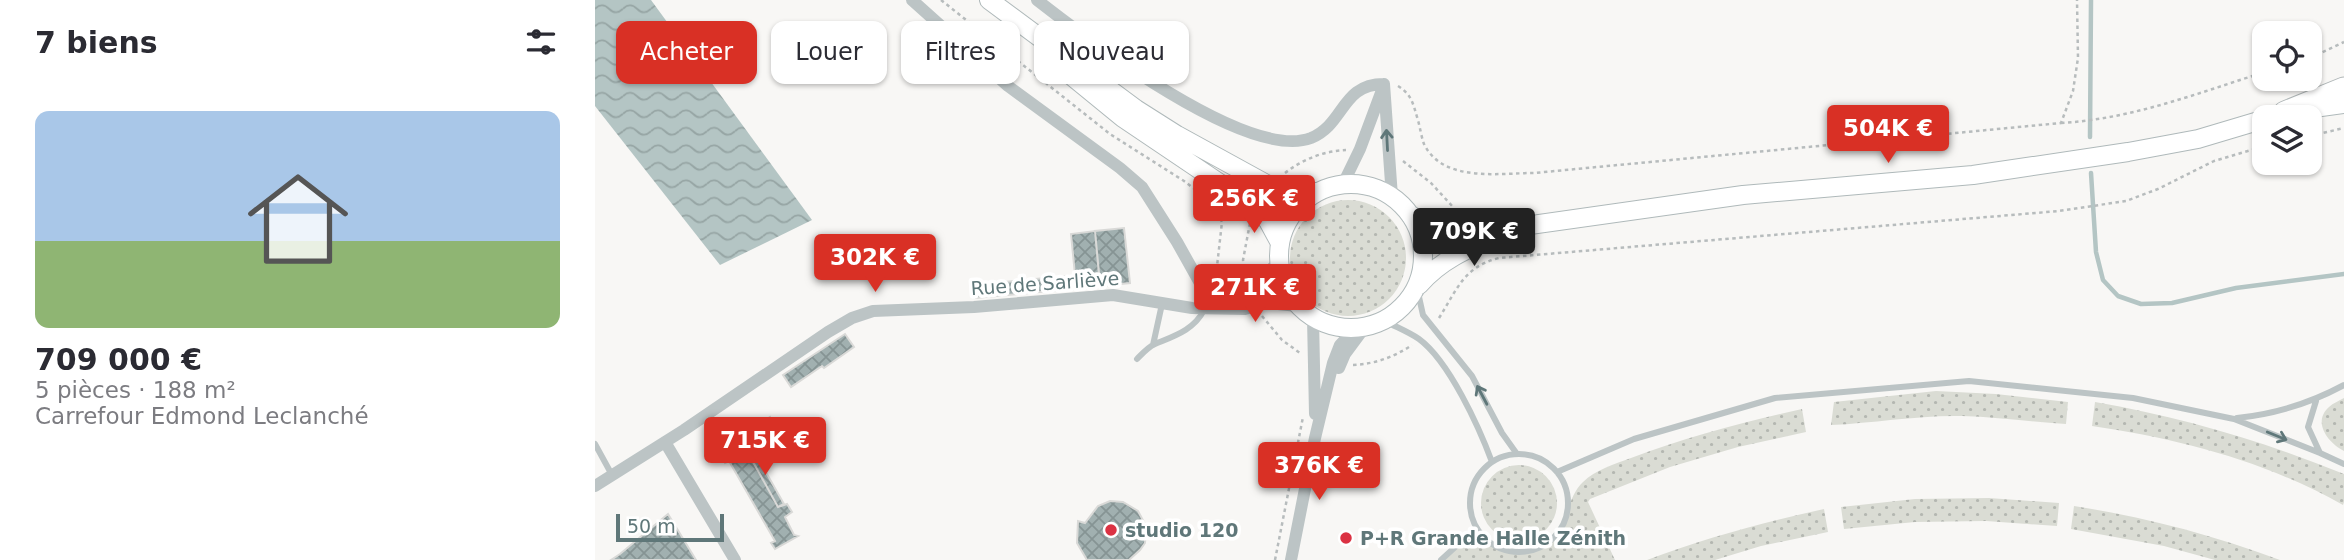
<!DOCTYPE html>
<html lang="fr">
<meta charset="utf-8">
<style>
:root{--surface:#fff;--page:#f7f7f7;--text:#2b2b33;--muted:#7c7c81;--accent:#d93025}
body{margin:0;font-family:"DejaVu Sans",sans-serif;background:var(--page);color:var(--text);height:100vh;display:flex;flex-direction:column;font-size:26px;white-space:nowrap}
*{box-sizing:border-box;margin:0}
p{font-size:23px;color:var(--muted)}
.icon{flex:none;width:38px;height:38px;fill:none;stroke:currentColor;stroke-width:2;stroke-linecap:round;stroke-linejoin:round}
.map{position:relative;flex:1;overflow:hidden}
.drawer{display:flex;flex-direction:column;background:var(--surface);width:595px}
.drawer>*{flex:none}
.guide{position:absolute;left:21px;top:21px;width:665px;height:63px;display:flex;gap:14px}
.tools{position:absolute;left:1657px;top:21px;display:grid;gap:14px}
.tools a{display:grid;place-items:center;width:70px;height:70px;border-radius:14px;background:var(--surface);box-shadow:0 2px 5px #0004;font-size:35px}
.scale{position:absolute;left:21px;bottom:18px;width:108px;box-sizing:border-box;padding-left:7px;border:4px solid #5f7779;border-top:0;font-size:19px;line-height:24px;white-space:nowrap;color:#5f7779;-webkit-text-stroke:5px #fff;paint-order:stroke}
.price{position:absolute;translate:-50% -60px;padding:0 16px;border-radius:7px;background:var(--accent);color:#fff;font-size:23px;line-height:46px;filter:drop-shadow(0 2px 4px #0008)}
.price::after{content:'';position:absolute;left:50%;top:42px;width:21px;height:16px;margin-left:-10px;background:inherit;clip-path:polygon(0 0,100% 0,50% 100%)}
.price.active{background:#222;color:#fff}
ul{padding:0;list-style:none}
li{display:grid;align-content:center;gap:14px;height:371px;padding:0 35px}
li span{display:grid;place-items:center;height:217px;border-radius:14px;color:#555}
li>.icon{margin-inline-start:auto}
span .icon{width:126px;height:126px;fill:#fffc;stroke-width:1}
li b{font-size:30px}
h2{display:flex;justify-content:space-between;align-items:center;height:84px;padding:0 35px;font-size:30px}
.chip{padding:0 24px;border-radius:14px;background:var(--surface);box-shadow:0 2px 5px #0004;font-size:24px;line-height:63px}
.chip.active{background:var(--accent);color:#fff}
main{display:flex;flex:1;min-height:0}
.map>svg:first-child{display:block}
.grass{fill:url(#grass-dots)}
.water{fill:url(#water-waves)}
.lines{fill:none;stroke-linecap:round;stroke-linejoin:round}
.stream{stroke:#b4c5c4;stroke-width:4.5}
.building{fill:url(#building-cross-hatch);stroke:#d9d9d7;stroke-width:2}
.secondary-casing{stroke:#afb9ba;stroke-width:20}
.highway-casing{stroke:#b0b7b8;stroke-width:25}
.path{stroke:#b7bcbd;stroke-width:2.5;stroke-dasharray:3.5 3.5;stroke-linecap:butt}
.lane{stroke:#bcc4c5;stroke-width:6}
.street{stroke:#bcc4c5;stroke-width:12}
.secondary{stroke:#fff;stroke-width:18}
.highway{stroke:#fff;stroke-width:23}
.oneway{stroke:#5f7779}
.poi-dot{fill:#db3243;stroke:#fff;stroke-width:2.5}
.labels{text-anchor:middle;stroke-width:7;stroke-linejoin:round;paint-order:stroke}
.street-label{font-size:19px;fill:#5f7779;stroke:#fff}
.poi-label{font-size:19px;font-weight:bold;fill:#5f7779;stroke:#fff;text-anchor:start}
</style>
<main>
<section class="drawer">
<h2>7 biens<svg class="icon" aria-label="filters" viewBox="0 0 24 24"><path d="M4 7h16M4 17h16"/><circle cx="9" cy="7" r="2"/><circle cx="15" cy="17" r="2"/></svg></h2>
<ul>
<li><span style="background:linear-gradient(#a9c7e8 60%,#8fb573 0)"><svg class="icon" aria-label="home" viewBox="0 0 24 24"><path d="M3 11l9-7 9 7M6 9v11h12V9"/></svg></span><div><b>709 000 €</b><p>5 pièces · 188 m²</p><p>Carrefour Edmond Leclanché</p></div></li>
</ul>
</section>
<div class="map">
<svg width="1749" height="560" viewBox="0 0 1749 560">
<defs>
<pattern id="grass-dots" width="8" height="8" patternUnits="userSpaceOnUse" patternTransform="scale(1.75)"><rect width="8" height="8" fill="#dadcd4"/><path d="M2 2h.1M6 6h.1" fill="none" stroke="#b4b7b1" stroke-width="1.8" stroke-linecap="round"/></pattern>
<pattern id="water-waves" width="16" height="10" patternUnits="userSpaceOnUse" patternTransform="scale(1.75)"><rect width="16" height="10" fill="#b4c5c4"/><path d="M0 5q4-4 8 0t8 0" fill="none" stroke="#96a5a4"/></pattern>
<pattern id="building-cross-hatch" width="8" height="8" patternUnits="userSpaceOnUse" patternTransform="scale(1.75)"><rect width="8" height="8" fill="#a1b0b0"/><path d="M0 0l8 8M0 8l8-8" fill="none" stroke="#869494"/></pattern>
</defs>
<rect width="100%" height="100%" fill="#f8f7f5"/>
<path class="grass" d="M695 258a58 58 0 1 1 116 0a58 58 0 1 1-116 0Z
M1341,391L1401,394L1473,402L1471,424C1437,422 1402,417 1367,416C1323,415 1280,423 1236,425L1239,402Z
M1749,398V451C1733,443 1717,422 1734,407C1738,403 1744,401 1749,398Z
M1500,402C1586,417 1668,441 1749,474V502L1748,505C1670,461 1585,439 1497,426Z
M1207,409L1211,432L1143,447L1075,467L995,499L993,502L1020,560H846L881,528C895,546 913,557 937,552C978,542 965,504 988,482C1000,470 1020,464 1036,458C1092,437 1149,422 1207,409Z
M886 503a38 38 0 1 1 76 0a38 38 0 1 1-76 0Z
M1394,498L1464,503L1462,526L1391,521L1320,522L1249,529L1246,507L1320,499Z
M1479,506C1550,517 1618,535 1685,560H1620L1569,546L1476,529Z
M1229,509L1233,532L1166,546L1120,560H1052C1110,538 1169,522 1229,509Z"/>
<path class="water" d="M0,0H56L217,220L125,265L0,106Z"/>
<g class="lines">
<path class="stream" d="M1495,137L1496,0
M1496,173L1501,252L1508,280L1523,296L1546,304L1577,303L1641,288L1749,274"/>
</g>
<path class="building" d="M529,228L535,283L505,286L500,231Z
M500,231L504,273L480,275L476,234Z
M504,273L505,286L381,298L377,285Z
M250,334L259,347L229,368L227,366L196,387L188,375Z
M175,417L182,427L151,449L183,507L192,504L197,512L190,517L199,535L203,536L180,549L176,543L180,541L134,461L130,463L120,448L147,429L151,434Z
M156,446L189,504L183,507L151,449Z
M515,501L528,502L543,511L551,526L550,543L545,550L534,560H492L482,543L483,521L490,523L503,506Z
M73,514L101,560H16L25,554Z"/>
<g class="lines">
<g class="secondary-casing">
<path id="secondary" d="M394,0L541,109L582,135L675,186L700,192H723
M462,64L528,118L660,207L673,221L685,243
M1719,108L1749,104
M684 256a72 72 0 1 1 144 0a72 72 0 1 1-144 0Z
M815,215L834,224L922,227L1148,195L1378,175L1533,152L1603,139L1670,119
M824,285C850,255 883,245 919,229"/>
</g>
<g class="highway-casing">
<path id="highway" d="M1690,113L1749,89"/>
</g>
<path class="path" d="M346,0L515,134L589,181L618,203L627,222L620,284
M1715,58L1749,42
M803,86C816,94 818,103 822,117C825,126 826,136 829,144C848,183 904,173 939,173L1466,123L1478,91L1483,58L1482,0
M1466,123C1537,119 1603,93 1670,72
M1715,136L1749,128
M808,161L836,183L859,208
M690,173C708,159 729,151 751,150
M650,275L648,260L655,223
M667,316L687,340L705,353
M844,318C862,290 868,267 904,258L1464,211L1531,201L1563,189L1619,161L1670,146
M758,365C780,364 799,357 817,345
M680,560L708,417"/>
<path class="lane" d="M822,288L828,315L877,376L907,433L922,454
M790,321C801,327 814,332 824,339C854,361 884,427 897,462
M558,345L567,304
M542,359C547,354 553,347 560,344C579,336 599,330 609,310
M1721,401L1713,427L1725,453L1749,464
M1642,418C1681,414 1714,404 1749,385
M0,444L17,475
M875 503a49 49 0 1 1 98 0a49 49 0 1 1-98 0Z
M962,472L1039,439L1180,398L1374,381L1538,398L1639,419L1725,453
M846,560L881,528"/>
<path class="street" d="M317,0L413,86L525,168L547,187L582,242L619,308
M442,0C492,39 653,162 716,138C750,124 746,84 789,84
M789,84L797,197
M748,184L765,149L787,90
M619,308L653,290L684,262
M718,318L720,414
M744,368L750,354L770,327
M70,442L140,560
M0,486L89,430L233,332L257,318L278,311L379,307L518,295L597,308L650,309L672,303L703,306
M696,560L720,438L738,363L745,345L760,329"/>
<use href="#secondary" class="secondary"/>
<use href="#highway" class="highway"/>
</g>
<defs><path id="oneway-shaft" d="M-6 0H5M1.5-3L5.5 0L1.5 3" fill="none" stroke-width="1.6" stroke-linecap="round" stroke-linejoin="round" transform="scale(1.75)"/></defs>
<g class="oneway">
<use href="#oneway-shaft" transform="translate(792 140) rotate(-93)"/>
<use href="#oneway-shaft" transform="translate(887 395) rotate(-118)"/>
<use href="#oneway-shaft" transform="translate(1682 436) rotate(22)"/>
</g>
<g class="poi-dot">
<circle cx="516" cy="530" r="7"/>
<circle cx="751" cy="538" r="7"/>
</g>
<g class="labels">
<g class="street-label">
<text transform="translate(450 283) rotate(-4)" y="7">Rue de Sarliève</text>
</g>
<g class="poi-label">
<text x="530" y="537">studio 120</text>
<text x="765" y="545">P+R Grande Halle Zénith</text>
</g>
</g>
</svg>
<div class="tools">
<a><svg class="icon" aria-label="locate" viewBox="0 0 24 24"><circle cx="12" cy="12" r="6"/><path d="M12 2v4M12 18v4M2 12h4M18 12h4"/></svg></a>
<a><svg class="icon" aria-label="layers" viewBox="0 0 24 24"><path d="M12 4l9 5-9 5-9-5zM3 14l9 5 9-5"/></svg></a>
</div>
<div class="scale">50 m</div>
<b class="price" style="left:1293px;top:165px">504K €</b>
<b class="price" style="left:659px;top:235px">256K €</b>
<b class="price active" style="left:879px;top:268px">709K €</b>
<b class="price" style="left:280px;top:294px">302K €</b>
<b class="price" style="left:660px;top:324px">271K €</b>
<b class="price" style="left:170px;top:477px">715K €</b>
<b class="price" style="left:724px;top:502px">376K €</b>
<div class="guide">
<a class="chip active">Acheter</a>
<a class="chip">Louer</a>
<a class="chip">Filtres</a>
<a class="chip">Nouveau</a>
</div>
</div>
</main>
